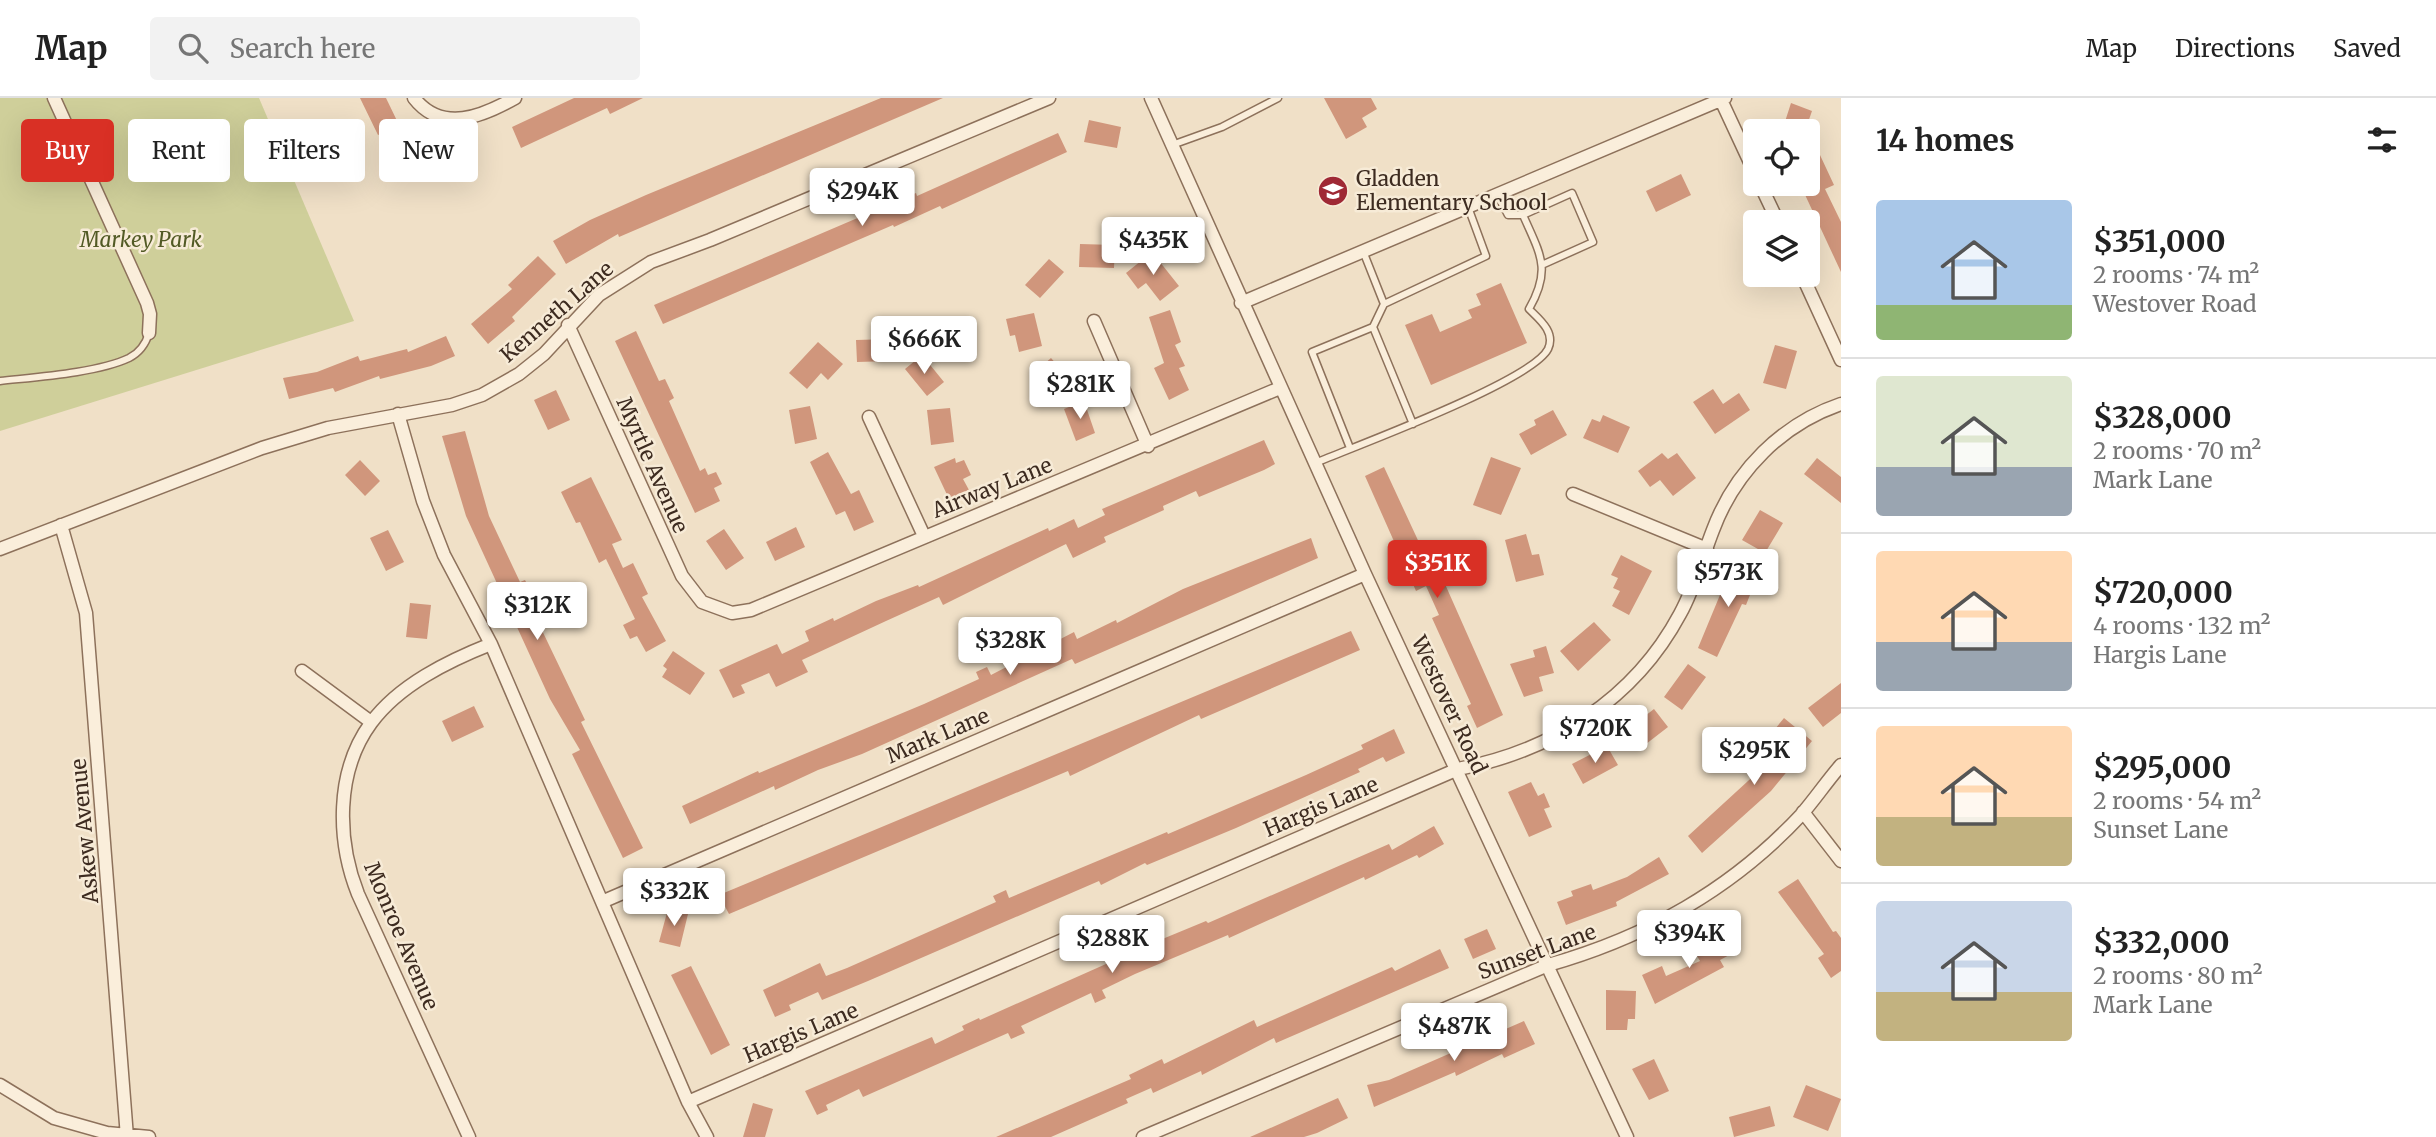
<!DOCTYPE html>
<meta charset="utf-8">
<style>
:root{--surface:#fff;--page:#f2f2f2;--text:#222;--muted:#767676;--line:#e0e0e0;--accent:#d93025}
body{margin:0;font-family:Merriweather,serif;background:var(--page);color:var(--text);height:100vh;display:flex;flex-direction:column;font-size:26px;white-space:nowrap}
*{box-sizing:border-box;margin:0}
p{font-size:23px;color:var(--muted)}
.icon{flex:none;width:38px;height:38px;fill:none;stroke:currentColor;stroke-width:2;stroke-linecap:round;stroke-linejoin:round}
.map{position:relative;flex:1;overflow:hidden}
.drawer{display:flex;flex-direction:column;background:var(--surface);width:595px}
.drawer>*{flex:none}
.banner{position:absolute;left:21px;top:21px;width:665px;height:63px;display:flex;gap:14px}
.controls{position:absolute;left:1743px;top:21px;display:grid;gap:14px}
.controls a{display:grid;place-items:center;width:77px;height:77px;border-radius:7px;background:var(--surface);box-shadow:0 7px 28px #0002;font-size:35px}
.price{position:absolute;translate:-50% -60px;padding:0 16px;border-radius:7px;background:#fff;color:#222;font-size:23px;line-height:46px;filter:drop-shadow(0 2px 4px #0008)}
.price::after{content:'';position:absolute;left:50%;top:42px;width:21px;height:16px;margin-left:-10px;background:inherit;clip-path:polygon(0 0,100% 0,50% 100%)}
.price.selected{background:var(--accent);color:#fff}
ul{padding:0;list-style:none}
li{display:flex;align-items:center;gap:21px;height:175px;padding:0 35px}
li+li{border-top:2px solid var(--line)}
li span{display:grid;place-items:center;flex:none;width:196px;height:140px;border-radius:7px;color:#555}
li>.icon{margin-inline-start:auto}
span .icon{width:84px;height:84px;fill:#fffc;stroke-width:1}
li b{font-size:30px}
h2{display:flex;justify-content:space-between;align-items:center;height:84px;padding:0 35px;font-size:30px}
.chip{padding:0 24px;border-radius:7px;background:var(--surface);box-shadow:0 7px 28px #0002;font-size:24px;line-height:63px}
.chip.selected{background:var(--accent);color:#fff}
header{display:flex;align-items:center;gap:42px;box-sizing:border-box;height:98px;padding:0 35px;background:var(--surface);border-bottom:2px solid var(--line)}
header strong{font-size:33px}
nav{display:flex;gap:38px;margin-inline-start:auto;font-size:24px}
.search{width:490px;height:63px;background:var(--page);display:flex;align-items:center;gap:18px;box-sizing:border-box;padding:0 24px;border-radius:7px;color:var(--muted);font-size:26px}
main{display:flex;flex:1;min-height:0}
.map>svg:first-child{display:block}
.green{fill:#cfcf9a}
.building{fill:#d0967c}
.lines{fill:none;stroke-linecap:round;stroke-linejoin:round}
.lane-casing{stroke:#8d715b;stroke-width:9}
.street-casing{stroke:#8d715b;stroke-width:15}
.lane{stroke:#faeedb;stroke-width:6}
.street{stroke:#faeedb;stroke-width:12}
.labels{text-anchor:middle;stroke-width:5;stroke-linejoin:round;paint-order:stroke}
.poi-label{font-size:21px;fill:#3d2b20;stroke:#f7ebd7;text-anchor:start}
.park-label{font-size:21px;font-style:italic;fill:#525a25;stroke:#f7ebd7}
.street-label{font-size:21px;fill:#3d2b20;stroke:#f7ebd7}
</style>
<header>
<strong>Map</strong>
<div class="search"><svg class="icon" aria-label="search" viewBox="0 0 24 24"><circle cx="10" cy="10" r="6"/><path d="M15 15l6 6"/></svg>Search here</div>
<nav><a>Map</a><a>Directions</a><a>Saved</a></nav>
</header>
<main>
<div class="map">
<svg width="1841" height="1039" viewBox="0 0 1841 1039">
<rect width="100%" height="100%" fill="#f0e0c7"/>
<path class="green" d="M0,0H259L354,223L0,333Z"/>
<path class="building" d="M360,0H386L400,29L378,37Z
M574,0H643L610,16L607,10L521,50L512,29Z
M881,0H943L619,139L618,136L566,166L553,143L590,122L646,97Z
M1324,0H1371L1377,11L1362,20L1367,29L1346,41Z
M1791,5L1812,13L1805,33H1782Z
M1089,22L1121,29L1117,50L1084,44Z
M1058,35L1067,54L942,111L940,108L894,129L893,127L663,226L654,207L916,95L917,98Z
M467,45V69L394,71L393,47Z
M1820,57L1834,87L1825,91L1841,124V174L1800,86H1808V62Z
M1681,76L1691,97L1656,114L1646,93Z
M1080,146L1115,147L1114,170L1079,169Z
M1152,154L1179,188L1160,203L1146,185L1138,191L1126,175Z
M538,158L556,176L512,219L515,223L488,246L471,226L512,191L508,187Z
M1049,161L1064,174L1040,200L1025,187Z
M1501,185L1527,245L1431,287L1405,227L1432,216L1440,234L1472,220L1468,212L1481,207L1476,196Z
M1170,212L1181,244L1175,247L1185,268L1179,270L1189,292L1169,302L1154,270L1164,265L1149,219Z
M1034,215L1042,248L1019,254L1015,237L1010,238L1006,221Z
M636,233L659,283L665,281L674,300L669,303L700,373L705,370L708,377L716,374L722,386L714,390L720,403L695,415L615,243Z
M446,238L455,258L431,268L380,281L379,278L335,294L333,290L289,301L283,280L317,274L358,258L360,263L407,251L408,254Z
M891,241L892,263L857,264L856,242Z
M818,244L843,266L828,282L821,275L807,291L789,275Z
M1775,247L1797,253L1786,291L1763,285Z
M922,257L944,284L927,298L905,271Z
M1051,260L1074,286L1058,300L1035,274Z
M1713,291L1723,306L1739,295L1750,312L1715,336L1693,304Z
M556,292L570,322L548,332L534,302Z
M1084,303L1095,335L1076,343L1064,311Z
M810,308L817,341L795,346L789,312Z
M950,310L954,344L931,347L927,312Z
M1553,312L1567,337L1531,357L1519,336L1536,327L1534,322Z
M1603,317L1630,329L1618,355L1583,340L1592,321L1600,324Z
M465,333L489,418L520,484L525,482L544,519L537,522L585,622L581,624L643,750L623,760L572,656L580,652L550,601L466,418L442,338Z
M1264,342L1275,366L1264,372L1199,399L1196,393L1163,408L1164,412L1104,439L1106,444L1073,460L1066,446L943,507L939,499L886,523L802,562L808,574L776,589L769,575L741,587L745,595L733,600L719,572L777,546L782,556L809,543L805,533L833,520L834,523L876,503L918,487L919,489L1048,430L1049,433L1074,421L1078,430L1105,417L1102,411Z
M828,354L851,396L859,392L874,424L854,433L845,413L836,417L810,364Z
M1662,355L1668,361L1677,355L1696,380L1673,398L1660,382L1650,389L1638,373Z
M1491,359L1521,370L1501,417L1473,407Z
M955,360L956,365L964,362L971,377L963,381L969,392L949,401L934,369Z
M1817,360L1841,379V405L1804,376Z
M360,362L380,383L365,398L345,377Z
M1384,369L1429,466L1445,458L1456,481L1445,486L1503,617L1477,630L1467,608L1471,606L1432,520L1439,517L1426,488L1416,493L1365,378Z
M591,379L622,442L612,446L623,470L633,465L648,496L642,499L666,543L646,554L637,538L630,541L623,527L635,521L606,461L599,465L580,424L576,425L561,394Z
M1760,412L1783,425L1765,455L1742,442Z
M796,429L805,449L775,463L766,444Z
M724,431L744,460L726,472L706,443Z
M388,432L404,464L386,473L370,440Z
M1526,436L1532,457L1539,456L1544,477L1516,484L1505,442Z
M1311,440L1318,460L1075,566L1072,561L862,656L818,672L775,692L774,688L690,726L682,708L758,673L759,675L924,606L979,581L976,574L987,569L991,577L1074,534L1077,541L1116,522L1117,525L1183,491Z
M1621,457L1652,473L1629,517L1612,508L1620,493L1613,490L1618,480L1611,477Z
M1740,467L1759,474L1746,507L1742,506L1717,559L1698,550L1727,480L1733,482Z
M410,505L431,507L427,541L406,539Z
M1594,524L1611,542L1578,573L1560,553Z
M1351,533L1360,552L1201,621L1199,617L1070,678L1068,673L729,816L719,797Z
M1546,548L1554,575L1539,579L1543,593L1524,599L1510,566L1535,559L1533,552Z
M673,553L705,575L690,597L662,579L667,571L663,568Z
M1688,566L1706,579L1682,612L1664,599Z
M1841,585V615L1823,629L1808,610Z
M474,608L484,629L452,644L442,623Z
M1654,611L1668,629L1637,653L1623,635Z
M1784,620L1812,643L1771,693L1702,755L1688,738L1772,661L1767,657L1783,637L1775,631Z
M1394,631L1405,655L1386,664L1383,659L1358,671L1360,674L1236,730L1147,767L1145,765L1101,787L1099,783L868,883L822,902L818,894L789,907L791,912L775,919L763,892L820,865L826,878L847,870L996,804L993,798L1006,792L1009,800L1167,734L1168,736L1306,677L1363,651L1361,647Z
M1607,648L1618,667L1583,686L1572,666Z
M1531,684L1538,698L1544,695L1550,709L1544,711L1552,729L1529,739L1508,694Z
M1434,728L1444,746L1419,760L1417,757L1365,782L1364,779L1229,840L1228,837L1135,876L1102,892L1106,900L1095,905L1091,895L1021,928L1025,935L1011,941L1008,935L863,999L859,991L826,1007L828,1012L817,1017L805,993L932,939L935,946L964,932L962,928L979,920L980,922L1160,842L1206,823L1208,825L1389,746L1392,752Z
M1659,759L1669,776L1616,804L1617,808L1566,827L1557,804L1573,798L1571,793L1591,786L1593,792L1627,779Z
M1798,781L1833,834L1836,833L1841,840V873L1831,880L1818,860L1824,856L1778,794Z
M668,811L688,816L680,849L659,844Z
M1487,831L1496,851L1473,861L1464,841Z
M1725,836L1735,854L1720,862L1724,869L1655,906L1642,877L1662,868L1666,878L1700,863L1694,853Z
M1440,851L1449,870L1276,945L1274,940L1202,977L1201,973L1153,995L1151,990L1126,1001L1128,1005L1051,1039H996L1131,981L1129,977L1162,961L1164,966L1254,922L1257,929L1392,869L1395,873Z
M691,868L730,947L711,957L671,877Z
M1606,892L1636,893L1635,921H1628L1627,932H1606Z
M1524,923L1535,946L1504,960L1502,956L1456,978L1455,974L1374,1009L1367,987L1389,982Z
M1654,961L1669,993L1649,1002L1632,971Z
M1806,987L1841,1001L1828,1033L1793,1019Z
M1338,1000L1348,1020L1317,1035L1304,1039H1250Z
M753,1005L773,1011L765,1039H743Z
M1770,1008L1775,1028L1734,1039L1729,1019Z"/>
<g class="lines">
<g class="lane-casing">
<path id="lane" d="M1172,47L1222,29L1278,0
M1497,96L1508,117H1523
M1384,206L1486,158L1468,109
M1373,229L1413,326
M0,283C36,279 97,275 129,260C139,255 146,245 149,235
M1350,350L1312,254L1373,229L1384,206L1363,153
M1315,365C1356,348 1532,283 1548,251C1556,234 1539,221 1529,211C1552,171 1540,156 1523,117L1572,95L1593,144L1544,166"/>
</g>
<g class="street-casing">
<path id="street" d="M54,0L147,205L150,216L149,235
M414,0C442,36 483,18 515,0
M1151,0L1365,476L1627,1039
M1721,2L1755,75
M1760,86L1778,124
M1802,177L1841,262
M1241,205L1725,0
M1094,223L1148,348
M568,227L682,478L702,504L732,515L751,512L1280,290
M398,316L423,403L444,457L491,546L688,1004L707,1039
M869,319L924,438
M1573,396L1707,451
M61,427L86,515L127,1039
M0,451L262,350L328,330L452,307L482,297L519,276L544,256L599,197L651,164L710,142L1049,0
M302,573L371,624
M1803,714L1841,763
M604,803L1365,476
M0,987L54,1020L107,1035L149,1039
M688,1004L1458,671C1552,653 1634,602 1680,516C1695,489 1702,460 1713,432C1735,373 1782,326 1841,306
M469,1039L358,796C337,743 335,674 371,625C399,587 448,563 491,546
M1143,1039L1548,867C1647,839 1731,792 1801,717C1815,701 1827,683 1841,667"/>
</g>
<use href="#lane" class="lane"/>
<use href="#street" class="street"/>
</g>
<defs>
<g id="school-disc" transform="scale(1.575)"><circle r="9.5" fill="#9f2935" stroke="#f7ebd7"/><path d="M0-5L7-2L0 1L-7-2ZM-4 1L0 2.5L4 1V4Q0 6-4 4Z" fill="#fff"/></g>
</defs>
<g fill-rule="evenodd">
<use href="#school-disc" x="1333" y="93"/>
</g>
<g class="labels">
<g class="poi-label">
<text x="1356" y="88">Gladden<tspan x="1356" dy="24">Elementary School</tspan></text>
</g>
<g class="park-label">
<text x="141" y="149">Markey Park</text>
</g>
<g class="street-label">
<text transform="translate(557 214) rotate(-41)" y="7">Kenneth Lane</text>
<text transform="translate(652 367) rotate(66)" y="7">Myrtle Avenue</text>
<text transform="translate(992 390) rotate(-22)" y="7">Airway Lane</text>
<text transform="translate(1449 607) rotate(65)" y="7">Westover Road</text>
<text transform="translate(938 638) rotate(-23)" y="7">Mark Lane</text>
<text transform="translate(1321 709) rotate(-23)" y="7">Hargis Lane</text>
<text transform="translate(85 733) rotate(-95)" y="7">Askew Avenue</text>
<text transform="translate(401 838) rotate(67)" y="7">Monroe Avenue</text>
<text transform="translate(1537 854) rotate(-20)" y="7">Sunset Lane</text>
<text transform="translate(801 935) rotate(-23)" y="7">Hargis Lane</text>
</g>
</g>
</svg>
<div class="controls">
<a><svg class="icon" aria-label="locate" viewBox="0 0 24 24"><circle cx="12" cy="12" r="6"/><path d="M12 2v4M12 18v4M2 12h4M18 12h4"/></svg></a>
<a><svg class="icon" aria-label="layers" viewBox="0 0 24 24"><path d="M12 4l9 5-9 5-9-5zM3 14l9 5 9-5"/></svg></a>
</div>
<b class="price" style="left:862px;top:130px">$294K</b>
<b class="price" style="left:1153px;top:179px">$435K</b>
<b class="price" style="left:924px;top:278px">$666K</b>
<b class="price" style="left:1080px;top:323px">$281K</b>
<b class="price selected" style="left:1437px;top:502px">$351K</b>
<b class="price" style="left:1728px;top:511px">$573K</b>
<b class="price" style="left:537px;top:544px">$312K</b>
<b class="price" style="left:1010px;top:579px">$328K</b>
<b class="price" style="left:1595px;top:667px">$720K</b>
<b class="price" style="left:1754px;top:689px">$295K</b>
<b class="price" style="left:674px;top:830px">$332K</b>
<b class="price" style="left:1689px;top:872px">$394K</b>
<b class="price" style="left:1112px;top:877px">$288K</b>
<b class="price" style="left:1454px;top:965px">$487K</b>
<div class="banner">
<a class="chip selected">Buy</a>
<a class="chip">Rent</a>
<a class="chip">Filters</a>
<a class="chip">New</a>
</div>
</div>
<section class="drawer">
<h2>14 homes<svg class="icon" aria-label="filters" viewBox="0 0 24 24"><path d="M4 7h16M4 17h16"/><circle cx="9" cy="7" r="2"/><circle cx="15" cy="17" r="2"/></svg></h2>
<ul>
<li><span style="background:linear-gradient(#a9c7e8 75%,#8fb573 0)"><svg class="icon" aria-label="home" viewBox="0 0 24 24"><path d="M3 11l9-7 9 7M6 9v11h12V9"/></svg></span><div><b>$351,000</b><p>2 rooms · 74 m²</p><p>Westover Road</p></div></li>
<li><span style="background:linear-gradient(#dfe7d0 65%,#9aa5b1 0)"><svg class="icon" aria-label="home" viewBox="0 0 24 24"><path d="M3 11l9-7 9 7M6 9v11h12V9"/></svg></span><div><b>$328,000</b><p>2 rooms · 70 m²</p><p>Mark Lane</p></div></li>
<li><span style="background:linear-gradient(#ffd9b3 65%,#9aa5b1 0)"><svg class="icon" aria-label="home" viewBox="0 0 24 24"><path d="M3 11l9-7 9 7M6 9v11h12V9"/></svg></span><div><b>$720,000</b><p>4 rooms · 132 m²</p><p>Hargis Lane</p></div></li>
<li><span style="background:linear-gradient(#ffd9b3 65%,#c2b280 0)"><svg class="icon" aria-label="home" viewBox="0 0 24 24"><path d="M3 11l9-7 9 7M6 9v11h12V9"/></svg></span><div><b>$295,000</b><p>2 rooms · 54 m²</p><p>Sunset Lane</p></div></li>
<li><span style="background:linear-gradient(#c9d6e8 65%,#c2b280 0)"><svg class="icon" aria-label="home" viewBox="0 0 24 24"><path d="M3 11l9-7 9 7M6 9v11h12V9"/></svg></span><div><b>$332,000</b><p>2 rooms · 80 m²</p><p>Mark Lane</p></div></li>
</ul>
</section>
</main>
